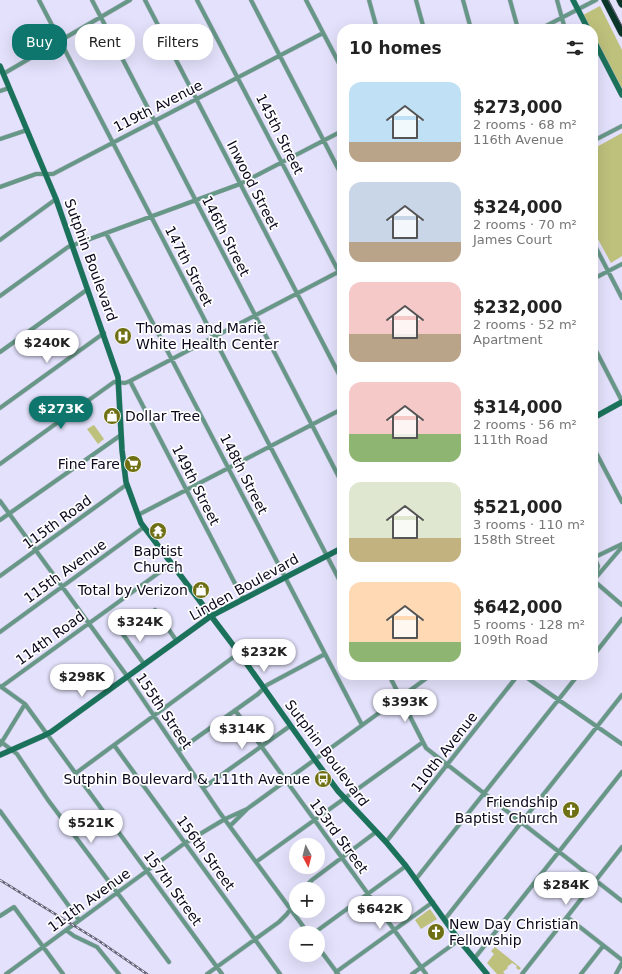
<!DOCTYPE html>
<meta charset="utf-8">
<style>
:root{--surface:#fff;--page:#f6f6f6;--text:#222;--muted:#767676;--accent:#0f766e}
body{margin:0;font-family:"DejaVu Sans",sans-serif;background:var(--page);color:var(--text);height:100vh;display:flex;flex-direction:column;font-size:15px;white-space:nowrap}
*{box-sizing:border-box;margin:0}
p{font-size:13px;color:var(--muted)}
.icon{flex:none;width:22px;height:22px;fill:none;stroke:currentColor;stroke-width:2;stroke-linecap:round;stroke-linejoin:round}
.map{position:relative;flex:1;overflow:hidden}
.drawer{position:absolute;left:337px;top:24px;width:261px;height:656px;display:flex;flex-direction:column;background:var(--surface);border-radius:16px;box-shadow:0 4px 16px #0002}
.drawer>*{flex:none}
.top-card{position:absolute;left:12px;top:24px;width:265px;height:36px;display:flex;gap:8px}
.needle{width:26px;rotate:173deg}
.controls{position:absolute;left:289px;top:838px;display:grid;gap:8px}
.controls a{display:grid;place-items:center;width:36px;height:36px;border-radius:50%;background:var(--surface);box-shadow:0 4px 16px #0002;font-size:20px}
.price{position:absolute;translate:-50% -34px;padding:0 9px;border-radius:14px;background:#fff;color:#222;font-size:13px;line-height:26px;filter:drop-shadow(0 1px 2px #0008)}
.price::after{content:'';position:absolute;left:50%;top:24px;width:12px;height:9px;margin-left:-6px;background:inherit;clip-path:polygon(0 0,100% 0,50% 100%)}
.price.current{background:var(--accent);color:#fff}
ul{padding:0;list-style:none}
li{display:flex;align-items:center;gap:12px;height:100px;padding:0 12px}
li span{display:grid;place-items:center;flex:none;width:112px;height:80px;border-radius:12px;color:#555}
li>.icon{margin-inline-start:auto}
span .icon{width:48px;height:48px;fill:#fffc;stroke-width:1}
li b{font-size:17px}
h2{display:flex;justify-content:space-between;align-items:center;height:48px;padding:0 12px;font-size:17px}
.chip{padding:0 14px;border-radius:16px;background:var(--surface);box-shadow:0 4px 16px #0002;font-size:14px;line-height:36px}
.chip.current{background:var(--accent);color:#fff}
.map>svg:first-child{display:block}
.green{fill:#bec17c}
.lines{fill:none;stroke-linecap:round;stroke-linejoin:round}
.street-casing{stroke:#c1bed7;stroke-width:5}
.secondary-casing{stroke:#c1bed7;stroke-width:6}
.highway-casing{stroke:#c1bed7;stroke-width:8}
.street{stroke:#679887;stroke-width:4}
.secondary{stroke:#1b725b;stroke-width:5.5}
.highway{stroke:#093629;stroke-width:7}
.tram{stroke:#646077;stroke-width:1}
.rail-casing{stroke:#646077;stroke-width:2.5}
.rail{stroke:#fff;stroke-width:1;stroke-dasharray:3;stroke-linecap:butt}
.labels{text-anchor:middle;stroke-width:3.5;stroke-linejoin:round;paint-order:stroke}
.street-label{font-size:14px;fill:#0c071d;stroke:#fff}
.poi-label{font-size:14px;fill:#0c071d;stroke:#fff;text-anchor:end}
</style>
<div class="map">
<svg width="622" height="974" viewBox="0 0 622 974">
<rect width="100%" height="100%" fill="#e3e1fb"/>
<path class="green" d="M600,6L622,50V89L593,33V29H591L583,15Z
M622,133V256L611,263L593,230V149Z
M94,425L104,439L98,444L87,429Z
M430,909L437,919L421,929L415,920Z
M495,947L521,968L519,970L516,968L517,966L512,963L507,967L508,968L503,972L505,974H497L487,963L494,954L491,951Z"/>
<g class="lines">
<g class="street-casing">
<path id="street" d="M39,0L342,585
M92,0L342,483
M145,0L342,380
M197,0L342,278
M251,0L342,176
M306,0L342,69
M369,0L377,29
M416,0L424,29
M463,0L471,29
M510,0L518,29
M557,0L565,29
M540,29L596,0
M3,74L130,0
M0,91L9,88
M0,139L27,130
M593,141L622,126
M0,187L36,174H53L323,33
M106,233L362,725
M0,240L56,199
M593,242L622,298
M593,279L622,264
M0,296L68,247L240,184L342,131
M593,345L622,401
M0,352L88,289
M130,381L243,599
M0,408L104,333
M593,447L622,502
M0,464L114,382L125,383L130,381L342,270
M0,501L127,676L220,813L308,933
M138,515L342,409
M0,520L121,435
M593,554L598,566L595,578
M593,558L622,544
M0,576L126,485
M593,580L622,605
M593,581L622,547
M155,610L176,640
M0,632L144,527
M122,633L144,664
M593,656L622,619
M389,675L426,748L622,901
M523,675L622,744
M0,686L25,704L222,974
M1,687L171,564
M235,710L426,974
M0,741L17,754L48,800L169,962
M0,745L25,704
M114,745L280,974
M178,751L258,694L267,685L325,654
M76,773L239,653
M203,788L290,726
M0,811L79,920
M230,826L247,809L431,675
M386,842L518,675
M256,862L423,742
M416,879L578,675
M303,889L312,880L376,832
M0,916L14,907L63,974
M567,917L622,960
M445,919L622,695
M66,930L74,936L97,947L119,974
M314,933L406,866
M318,947L338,974
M474,959L622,772
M336,972L433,902
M6,974L185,843L225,819L247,809
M207,974L279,922L287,914L296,900
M412,974L459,940
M522,974L622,847
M581,974L603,946
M616,974L622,963"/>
</g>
<g class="secondary-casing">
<path id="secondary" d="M573,0L588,29
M593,39L622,95
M0,66L56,199L118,377L122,450L126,482L141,523L239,653L315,760L338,791L386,842L406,866L459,940L487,974
M593,418L622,402
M0,755L43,736L51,732L211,616L342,548"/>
</g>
<g class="highway-casing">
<path id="highway" d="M605,0L622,33
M620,0L622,4"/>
</g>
<use href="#street" class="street"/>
<use href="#secondary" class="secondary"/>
<use href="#highway" class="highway"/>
<path class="tram" d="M608,0L622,26"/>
<g class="rail-casing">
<path id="rail" d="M0,880L99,941L147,974"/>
</g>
<use href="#rail" class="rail"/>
</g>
<defs>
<g id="hospital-disc" transform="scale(0.9)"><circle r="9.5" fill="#6f6f13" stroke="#fff"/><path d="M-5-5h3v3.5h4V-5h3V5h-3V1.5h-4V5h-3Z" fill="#fff"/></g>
<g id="shop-disc" transform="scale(0.9)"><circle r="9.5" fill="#6f6f13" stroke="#fff"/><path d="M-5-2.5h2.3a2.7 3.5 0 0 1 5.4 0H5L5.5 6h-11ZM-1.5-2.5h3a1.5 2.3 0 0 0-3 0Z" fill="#fff"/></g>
<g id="supermarket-disc" transform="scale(0.9)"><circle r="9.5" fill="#6f6f13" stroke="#fff"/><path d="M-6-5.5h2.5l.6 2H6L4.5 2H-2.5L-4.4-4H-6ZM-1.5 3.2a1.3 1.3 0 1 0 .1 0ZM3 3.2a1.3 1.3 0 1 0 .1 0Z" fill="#fff"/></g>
<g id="temple-disc" transform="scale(0.9)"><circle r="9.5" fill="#6f6f13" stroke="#fff"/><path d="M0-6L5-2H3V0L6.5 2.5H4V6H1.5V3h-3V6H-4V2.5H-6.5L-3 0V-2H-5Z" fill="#fff"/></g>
<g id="bus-disc" transform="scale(0.9)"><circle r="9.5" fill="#6f6f13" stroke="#fff"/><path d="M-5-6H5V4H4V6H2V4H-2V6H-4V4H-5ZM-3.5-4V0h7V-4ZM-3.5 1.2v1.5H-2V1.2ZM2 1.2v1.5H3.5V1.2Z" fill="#fff"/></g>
<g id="church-disc" transform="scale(0.9)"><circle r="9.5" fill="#6f6f13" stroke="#fff"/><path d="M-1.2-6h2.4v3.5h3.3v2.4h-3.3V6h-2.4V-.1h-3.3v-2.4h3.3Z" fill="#fff"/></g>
</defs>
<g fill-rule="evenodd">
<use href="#hospital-disc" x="123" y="336"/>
<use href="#shop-disc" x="112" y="416"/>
<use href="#supermarket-disc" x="133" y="464"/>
<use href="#temple-disc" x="158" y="531"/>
<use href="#shop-disc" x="201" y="590"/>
<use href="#bus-disc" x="323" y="779"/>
<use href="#church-disc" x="571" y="810"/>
<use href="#church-disc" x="436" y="932"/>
</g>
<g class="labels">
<g class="street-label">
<text transform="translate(158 106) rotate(-27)" y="5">119th Avenue</text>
<text transform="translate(280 134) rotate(63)" y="5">145th Street</text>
<text transform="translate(253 185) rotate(63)" y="5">Inwood Street</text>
<text transform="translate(226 236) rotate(63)" y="5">146th Street</text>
<text transform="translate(91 260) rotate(70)" y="5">Sutphin Boulevard</text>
<text transform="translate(189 266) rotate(63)" y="5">147th Street</text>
<text transform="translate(244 474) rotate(63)" y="5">148th Street</text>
<text transform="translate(196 485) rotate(63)" y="5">149th Street</text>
<text transform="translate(57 522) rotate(-36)" y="5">115th Road</text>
<text transform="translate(65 571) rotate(-36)" y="5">115th Avenue</text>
<text transform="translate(244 587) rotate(-29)" y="5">Linden Boulevard</text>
<text transform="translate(50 638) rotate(-36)" y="5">114th Road</text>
<text transform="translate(164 711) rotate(56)" y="5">155th Street</text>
<text transform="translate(444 752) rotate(-52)" y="5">110th Avenue</text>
<text transform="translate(327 753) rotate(53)" y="5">Sutphin Boulevard</text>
<text transform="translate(339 836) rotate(54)" y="5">153rd Street</text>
<text transform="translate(206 853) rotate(54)" y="5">156th Street</text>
<text transform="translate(173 888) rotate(54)" y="5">157th Street</text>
<text transform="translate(89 900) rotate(-36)" y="5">111th Avenue</text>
</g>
<g class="poi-label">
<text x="136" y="333" text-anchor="start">Thomas and Marie<tspan x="136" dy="16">White Health Center</tspan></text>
<text x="125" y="421" text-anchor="start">Dollar Tree</text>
<text x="120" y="469">Fine Fare</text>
<text x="158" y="556" text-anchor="middle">Baptist<tspan x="158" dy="16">Church</tspan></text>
<text x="188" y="595">Total by Verizon</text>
<text x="310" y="784">Sutphin Boulevard &amp; 111th Avenue</text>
<text x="558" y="807">Friendship<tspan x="558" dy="16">Baptist Church</tspan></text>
<text x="449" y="929" text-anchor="start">New Day Christian<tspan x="449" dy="16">Fellowship</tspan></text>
</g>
</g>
</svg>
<div class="controls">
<a><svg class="needle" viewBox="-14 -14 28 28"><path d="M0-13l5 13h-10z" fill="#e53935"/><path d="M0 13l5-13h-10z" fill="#767676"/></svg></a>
<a>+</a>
<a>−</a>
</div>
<b class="price" style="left:47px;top:364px">$240K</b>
<b class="price current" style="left:61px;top:430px">$273K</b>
<b class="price" style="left:140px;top:643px">$324K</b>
<b class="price" style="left:264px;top:673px">$232K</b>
<b class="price" style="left:82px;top:698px">$298K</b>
<b class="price" style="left:405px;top:723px">$393K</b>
<b class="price" style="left:242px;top:750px">$314K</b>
<b class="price" style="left:91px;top:844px">$521K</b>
<b class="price" style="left:566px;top:906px">$284K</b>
<b class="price" style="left:380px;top:930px">$642K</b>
<div class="top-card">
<a class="chip current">Buy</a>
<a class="chip">Rent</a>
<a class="chip">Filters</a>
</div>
<section class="drawer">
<h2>10 homes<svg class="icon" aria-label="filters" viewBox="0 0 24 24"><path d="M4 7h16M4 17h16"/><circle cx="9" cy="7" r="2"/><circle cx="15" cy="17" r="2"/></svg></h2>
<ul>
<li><span style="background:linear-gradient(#bfe0f5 75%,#b9a48a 0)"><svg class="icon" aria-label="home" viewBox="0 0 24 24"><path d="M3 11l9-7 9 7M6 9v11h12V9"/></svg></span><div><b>$273,000</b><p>2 rooms · 68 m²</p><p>116th Avenue</p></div></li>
<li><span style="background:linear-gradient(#c9d6e8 75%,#b9a48a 0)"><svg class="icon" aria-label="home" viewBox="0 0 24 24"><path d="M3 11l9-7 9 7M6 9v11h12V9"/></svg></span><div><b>$324,000</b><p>2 rooms · 70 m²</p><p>James Court</p></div></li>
<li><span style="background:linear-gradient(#f6c9c9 65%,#b9a48a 0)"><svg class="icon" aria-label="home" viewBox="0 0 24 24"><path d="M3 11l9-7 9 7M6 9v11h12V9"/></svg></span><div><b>$232,000</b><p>2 rooms · 52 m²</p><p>Apartment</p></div></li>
<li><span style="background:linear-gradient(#f6c9c9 65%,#8fb573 0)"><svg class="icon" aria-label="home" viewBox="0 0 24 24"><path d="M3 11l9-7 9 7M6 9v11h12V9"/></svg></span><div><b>$314,000</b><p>2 rooms · 56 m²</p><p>111th Road</p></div></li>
<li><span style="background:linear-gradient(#dfe7d0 70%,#c2b280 0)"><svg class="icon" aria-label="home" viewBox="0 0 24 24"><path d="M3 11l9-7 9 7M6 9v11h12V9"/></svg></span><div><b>$521,000</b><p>3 rooms · 110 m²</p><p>158th Street</p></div></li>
<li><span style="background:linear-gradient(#ffd9b3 75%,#8fb573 0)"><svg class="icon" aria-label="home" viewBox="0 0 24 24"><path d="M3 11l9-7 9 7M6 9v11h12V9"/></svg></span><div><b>$642,000</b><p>5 rooms · 128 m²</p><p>109th Road</p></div></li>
</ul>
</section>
</div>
